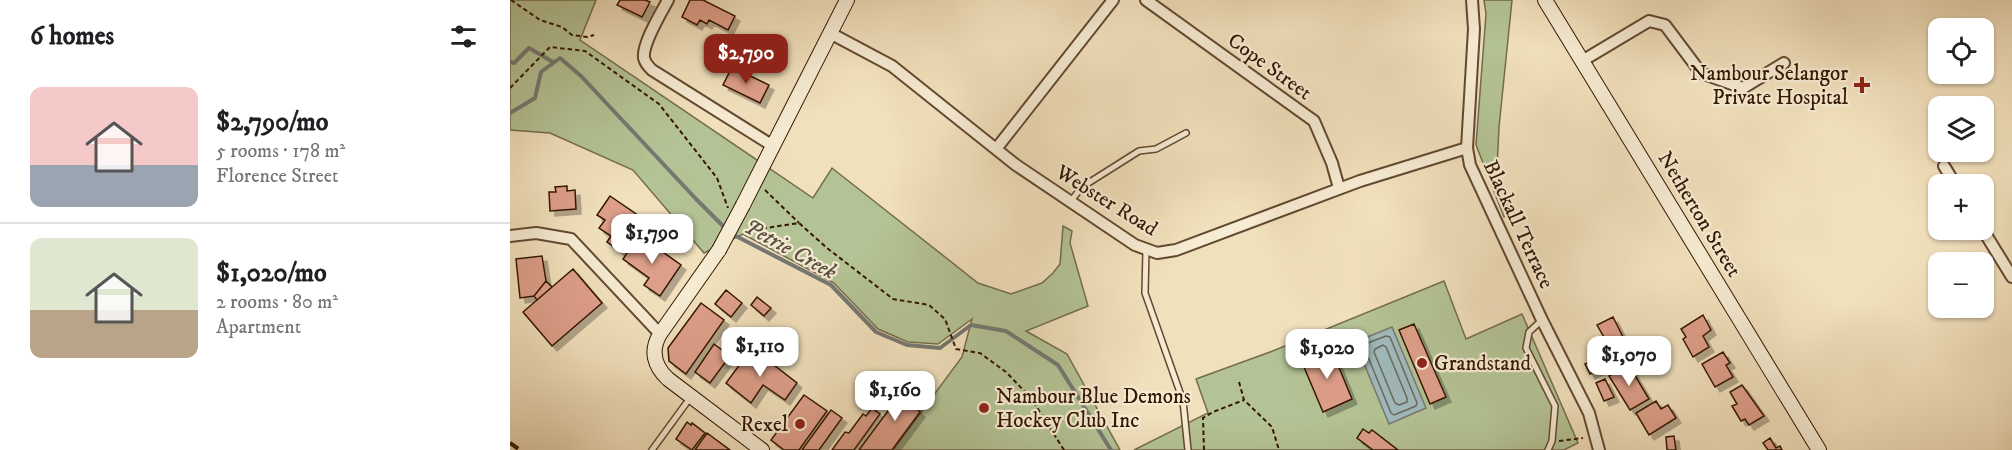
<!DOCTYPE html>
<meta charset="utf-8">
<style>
:root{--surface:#fff;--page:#f6f6f6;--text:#202124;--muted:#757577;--line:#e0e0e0;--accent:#8f2418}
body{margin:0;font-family:"IM FELL DW Pica",serif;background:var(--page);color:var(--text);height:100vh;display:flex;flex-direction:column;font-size:22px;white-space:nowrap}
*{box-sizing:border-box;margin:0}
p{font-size:20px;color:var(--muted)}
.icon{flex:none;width:33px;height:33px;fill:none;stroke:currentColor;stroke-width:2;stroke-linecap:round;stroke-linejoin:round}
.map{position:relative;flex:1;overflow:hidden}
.panel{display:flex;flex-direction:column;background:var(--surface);width:510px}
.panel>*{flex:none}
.buttons{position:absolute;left:1418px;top:18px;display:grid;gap:12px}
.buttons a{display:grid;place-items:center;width:66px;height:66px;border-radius:12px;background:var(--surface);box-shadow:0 2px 4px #0004;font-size:30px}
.price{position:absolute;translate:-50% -51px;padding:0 14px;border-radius:12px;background:#fff;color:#222;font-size:20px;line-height:39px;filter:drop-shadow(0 2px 3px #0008)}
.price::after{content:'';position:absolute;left:50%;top:36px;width:18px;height:14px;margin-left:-9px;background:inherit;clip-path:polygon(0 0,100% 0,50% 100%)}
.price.on{background:var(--accent);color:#fff}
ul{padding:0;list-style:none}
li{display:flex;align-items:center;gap:18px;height:150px;padding:0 30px}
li+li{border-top:2px solid var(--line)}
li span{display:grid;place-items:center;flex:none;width:168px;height:120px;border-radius:12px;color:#555}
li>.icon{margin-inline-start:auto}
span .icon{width:72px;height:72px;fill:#fffc;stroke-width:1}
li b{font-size:26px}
h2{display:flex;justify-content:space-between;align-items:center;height:72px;padding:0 30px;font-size:26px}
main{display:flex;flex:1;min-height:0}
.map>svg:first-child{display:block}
.green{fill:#b4c395;stroke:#746c4b;stroke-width:1.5}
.water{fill:#a0babc;stroke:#757871;stroke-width:1.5}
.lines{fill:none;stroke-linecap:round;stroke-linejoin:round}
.shore{stroke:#6a685e;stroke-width:1.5}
.stream{stroke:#757871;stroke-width:4}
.building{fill:#de9f8a;stroke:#341601;stroke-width:1.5;filter:url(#shadow)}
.lane-casing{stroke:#634830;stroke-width:8}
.street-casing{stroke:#634830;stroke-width:14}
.secondary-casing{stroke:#341601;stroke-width:16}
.path{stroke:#341601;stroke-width:2;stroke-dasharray:4.5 3;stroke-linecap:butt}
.lane{stroke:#f6ebd3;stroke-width:5}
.street{stroke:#f6ebd3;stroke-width:10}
.secondary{stroke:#f6ebd3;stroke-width:14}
.rail{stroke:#341601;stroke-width:4;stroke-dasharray:10 10;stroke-linecap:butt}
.secondary-bridge-casing{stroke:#341601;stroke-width:16;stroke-linecap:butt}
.secondary-bridge{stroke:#f6ebd3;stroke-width:14}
.poi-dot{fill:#8f2418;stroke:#f6ebd3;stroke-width:2}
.labels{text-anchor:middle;stroke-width:4.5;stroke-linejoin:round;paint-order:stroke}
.street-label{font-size:21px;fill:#341601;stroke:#f6ebd3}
.poi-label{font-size:21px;fill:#341601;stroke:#f6ebd3;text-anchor:end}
.water-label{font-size:22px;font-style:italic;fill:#5a4f42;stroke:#f6ebd3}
</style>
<main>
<section class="panel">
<h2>6 homes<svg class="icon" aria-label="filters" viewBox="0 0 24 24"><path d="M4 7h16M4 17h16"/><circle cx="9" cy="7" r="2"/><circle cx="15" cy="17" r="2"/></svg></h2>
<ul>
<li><span style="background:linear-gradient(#f6c9c9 65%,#9aa5b1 0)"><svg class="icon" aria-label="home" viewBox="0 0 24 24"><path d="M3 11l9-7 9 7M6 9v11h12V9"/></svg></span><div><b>$2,790/mo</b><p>5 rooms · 178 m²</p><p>Florence Street</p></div></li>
<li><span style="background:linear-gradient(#dfe7d0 60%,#b9a48a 0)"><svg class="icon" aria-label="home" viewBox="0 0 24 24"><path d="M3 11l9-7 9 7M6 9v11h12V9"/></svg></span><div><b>$1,020/mo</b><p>2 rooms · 80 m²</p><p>Apartment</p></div></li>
</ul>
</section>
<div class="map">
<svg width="1502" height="450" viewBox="0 0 1502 450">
<defs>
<filter id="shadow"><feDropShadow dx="5" dy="5" stdDeviation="0" flood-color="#0004"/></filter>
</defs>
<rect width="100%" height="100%" fill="#f1e0bc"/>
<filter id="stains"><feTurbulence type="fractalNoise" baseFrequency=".00333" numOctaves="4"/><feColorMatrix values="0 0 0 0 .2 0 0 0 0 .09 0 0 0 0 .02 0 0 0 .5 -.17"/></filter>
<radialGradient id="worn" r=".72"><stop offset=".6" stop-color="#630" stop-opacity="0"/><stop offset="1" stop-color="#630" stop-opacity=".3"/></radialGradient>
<path class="green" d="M0,0H86L70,40L303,198L322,168L468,283L501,294L532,283L543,273L550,264L553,226L562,231L560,243L578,306L516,331L557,354L610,450H383L452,357L462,319L428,344L398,342L368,329L324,283L233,234L194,253L123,170L40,133L0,130Z
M974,0H1002L989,127L987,168L1000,208L994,217L966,145L976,14Z
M934,281L956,339L1012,314L1068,443L1054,450H624L698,413L686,379L760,352Z"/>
<path class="water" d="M882,327L916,408L879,424L845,342Z"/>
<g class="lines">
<path class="shore" d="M876,336L880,337L907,403L906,406L884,415L881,413L854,347L855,344Z
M873,345L876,347L897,398V402L889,405L885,403L864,352L865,349Z"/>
<path class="stream" d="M0,62L4,63L19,48L43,62
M0,113L25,98L31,72L50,58L71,76L186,199L220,233L321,285L366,332L397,345L430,348L461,325L496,331L548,365L601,450"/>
</g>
<path class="building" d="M110,0H135L140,2L132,17L107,5Z
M180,0H193L225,16L218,30L199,20L197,24L190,20L187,25L172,17Z
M222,67L259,85L250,103L213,85Z
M57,186V191L65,190L66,209L40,211L39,192H46L45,187Z
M100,196L132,218L110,251L97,242L101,236L89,228L95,220L87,215Z
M129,235L171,265L150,296L134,285L139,278L113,259Z
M32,256L36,281L24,296L10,298L6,259Z
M63,269L92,303L42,346L13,312Z
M36,281L42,287L27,300L24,296Z
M216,290L232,303L221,317L205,304Z
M247,297L261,308L254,316L241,305Z
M191,303L214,320L176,374L159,361L158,348Z
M1193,315L1201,330L1193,336L1199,347L1183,357L1173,339L1176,337L1171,329Z
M1103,317L1117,345L1096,356L1089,342L1095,339L1087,325Z
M904,324L936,397L920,404L889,330Z
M204,344L220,356L200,383L185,372Z
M242,348L287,383L275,400L253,385L241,403L216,383Z
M821,348L842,399L813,412L791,360Z
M1213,352L1220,363L1216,365L1223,377L1205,387L1192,364Z
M1085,359L1090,369L1080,374L1075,364Z
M1118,364L1139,399L1120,410L1099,376Z
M1095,379L1104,397L1094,401L1086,383Z
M398,384L412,395L405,407L410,412L382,450H349Z
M1232,385L1254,416L1239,425L1235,419L1231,421L1222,406L1227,404L1220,392Z
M294,395L317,411L289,450H274L261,440Z
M1146,401L1151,409L1158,405L1166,418L1139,435L1126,413Z
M362,408L370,414L344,450H322L335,432L339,433L353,414L356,416Z
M321,410L332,418L309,450H292Z
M177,422L181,425L182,423L195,433L182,450L166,439Z
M853,429L859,433L862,430L888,450H863L847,438Z
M197,433L220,450H185Z
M1164,436L1166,450H1157L1156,437Z
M1260,438L1266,448L1270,446L1272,450H1258L1253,443Z"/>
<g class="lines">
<g class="lane-casing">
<path id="lane" d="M560,202L572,187L629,151L646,149L676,133
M636,250L635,293L673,401L678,450
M1032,320L1019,332L1016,348L1045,406L1042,441L1038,450
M142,450L180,398"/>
</g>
<g class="street-casing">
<path id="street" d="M158,0C151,13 132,44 134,58C135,63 138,66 142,70L263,146
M636,0L804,121L822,163L829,188
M962,0L964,29L957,148L960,165L1032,320L1079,413L1089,450
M320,33L382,66L506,165L625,245L647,253L666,250L850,181L957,148
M1072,61L1139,21L1155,25L1191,73L1233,88L1274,63
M486,149L603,0
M1434,166L1445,184
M1473,230L1502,277
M0,236L26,233L61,239L150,334"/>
</g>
<g class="secondary-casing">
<path id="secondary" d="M1035,0L1309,450
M233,205L337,0
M209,250L150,334C140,351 144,366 158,379L252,450"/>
</g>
<path class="path" d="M1,0L30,20L52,27L62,35L77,37L84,35
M0,88L40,47L75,51L149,104L207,178L218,208
M255,190L289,223
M239,223L249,229L289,223L317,248L383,299L419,305L435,319L446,349L470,353L496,372L521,398L554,450
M729,382L734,400L762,427L769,450
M1049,441L1073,438
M694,450L693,418L703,412L734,400"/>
<use href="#lane" class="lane"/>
<use href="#street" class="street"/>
<use href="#secondary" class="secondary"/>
<path class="rail" d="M0,443L10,450"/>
<g class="secondary-bridge-casing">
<path id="secondary-bridge" d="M209,250L233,205"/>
</g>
<use href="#secondary-bridge" class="secondary-bridge"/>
</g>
<g class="poi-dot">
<path d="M1349 76h6v6h6v6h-6v6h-6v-6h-6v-6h6z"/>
<circle cx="912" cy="363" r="6"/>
<circle cx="474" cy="408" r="6"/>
<circle cx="290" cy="424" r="6"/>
</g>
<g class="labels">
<g class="street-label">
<text transform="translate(760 66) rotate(36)" y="7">Cope Street</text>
<text transform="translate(597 200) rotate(32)" y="7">Webster Road</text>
<text transform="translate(1190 214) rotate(59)" y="7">Netherton Street</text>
<text transform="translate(1009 224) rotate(65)" y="7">Blackall Terrace</text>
</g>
<g class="poi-label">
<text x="1338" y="80">Nambour Selangor<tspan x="1338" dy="24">Private Hospital</tspan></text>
<text x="924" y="370" text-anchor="start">Grandstand</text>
<text x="486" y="403" text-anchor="start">Nambour Blue Demons<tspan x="486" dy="24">Hockey Club Inc</tspan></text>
<text x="278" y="431">Rexel</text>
</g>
<g class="water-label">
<text transform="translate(281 248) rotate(29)" y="8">Petrie Creek</text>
</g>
</g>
<rect width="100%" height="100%" filter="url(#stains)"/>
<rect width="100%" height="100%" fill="url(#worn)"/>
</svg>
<div class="buttons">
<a><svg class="icon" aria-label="locate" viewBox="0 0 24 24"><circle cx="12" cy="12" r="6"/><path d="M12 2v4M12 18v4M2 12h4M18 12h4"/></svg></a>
<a><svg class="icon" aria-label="layers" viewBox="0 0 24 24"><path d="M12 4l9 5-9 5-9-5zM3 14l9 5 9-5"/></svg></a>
<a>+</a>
<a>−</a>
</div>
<b class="price on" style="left:236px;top:85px">$2,790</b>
<b class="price" style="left:142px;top:265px">$1,790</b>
<b class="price" style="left:250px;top:378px">$1,110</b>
<b class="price" style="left:817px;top:380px">$1,020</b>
<b class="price" style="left:1119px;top:387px">$1,070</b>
<b class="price" style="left:385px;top:422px">$1,160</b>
</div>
</main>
